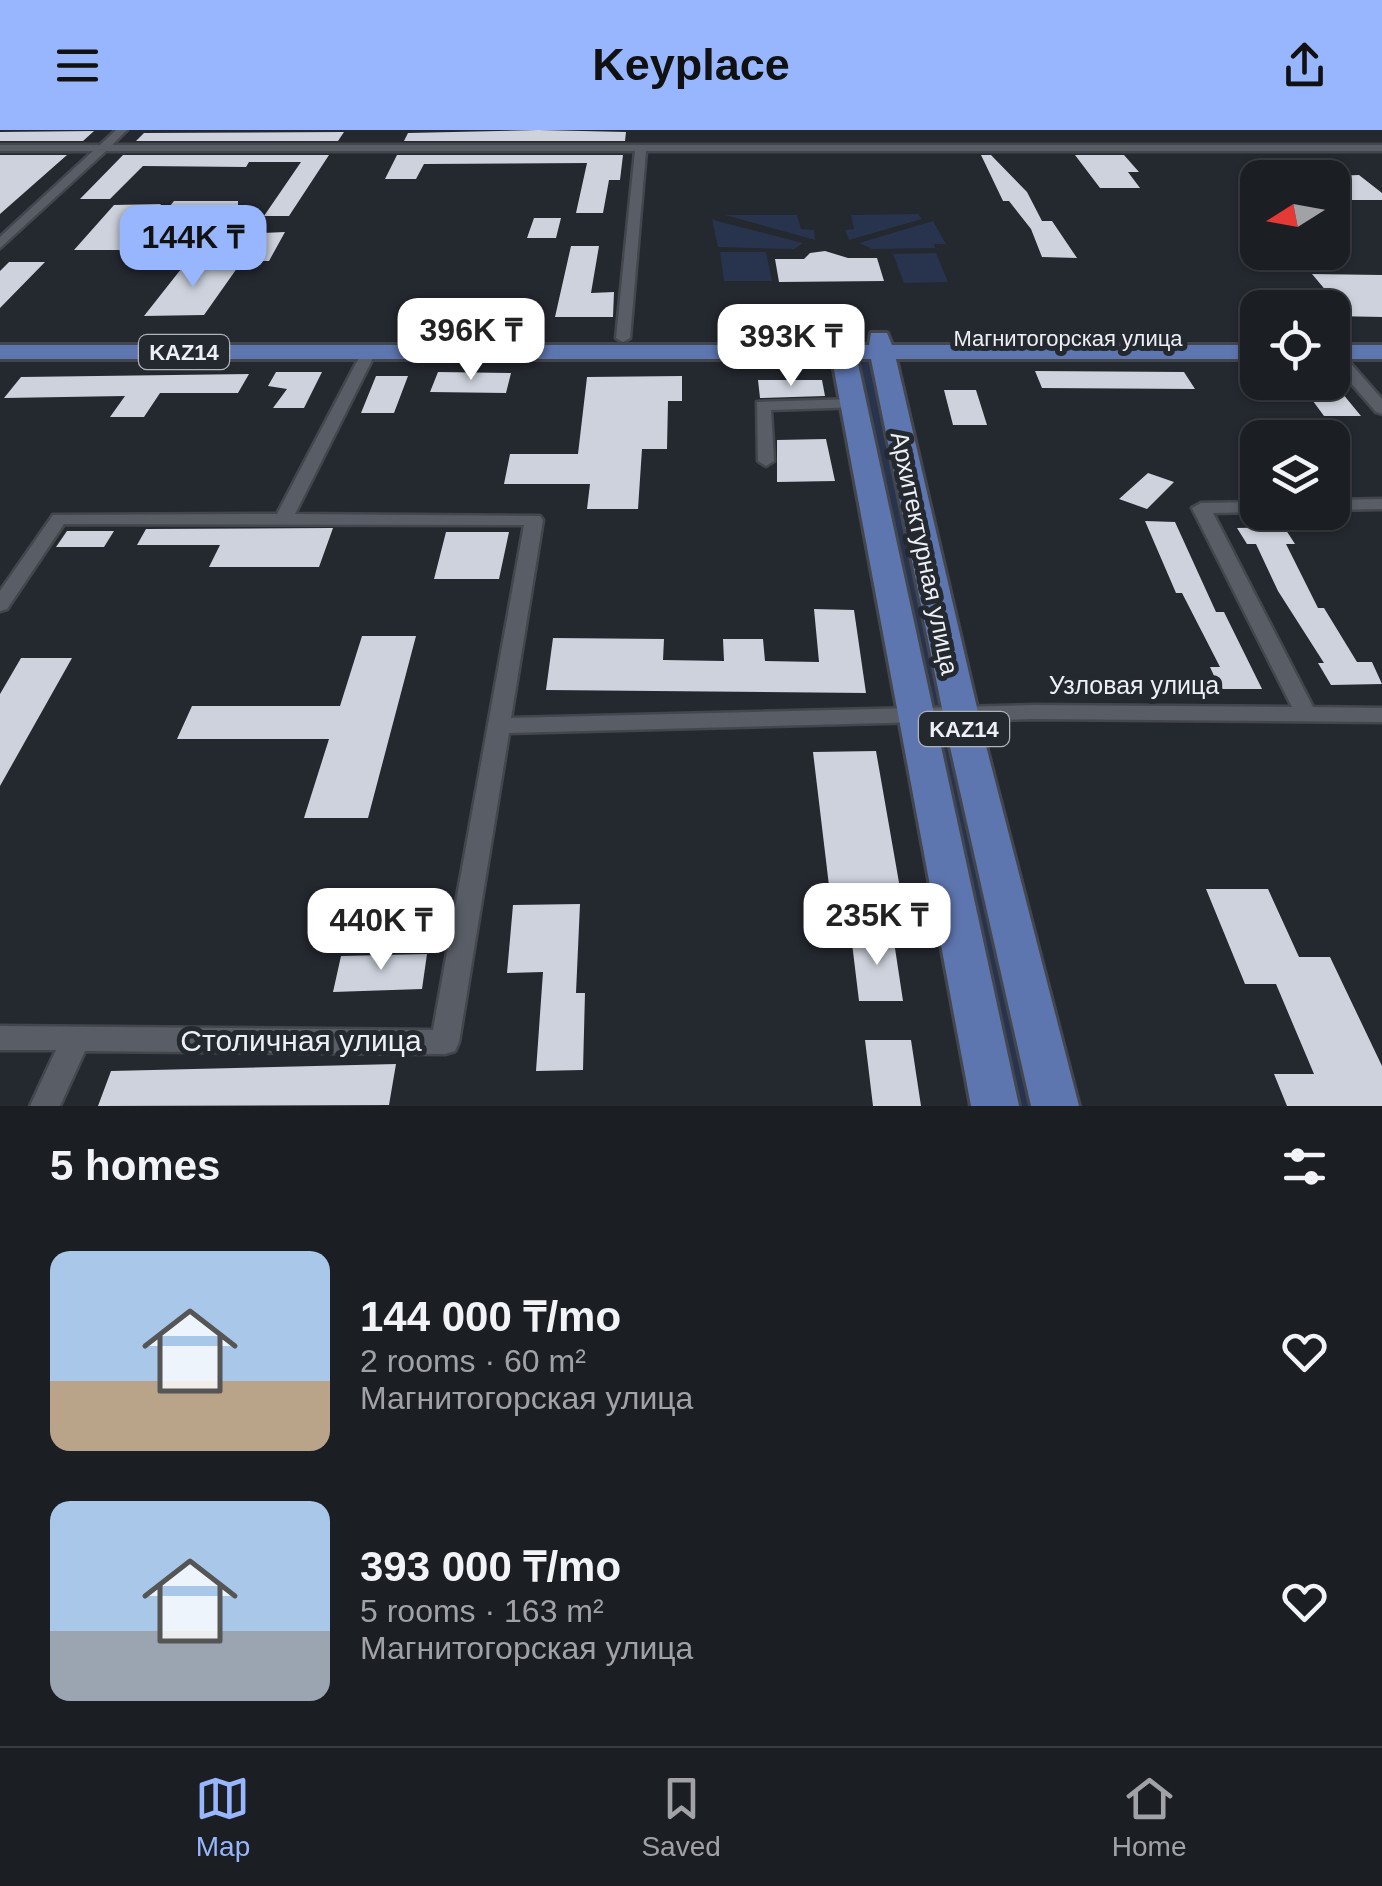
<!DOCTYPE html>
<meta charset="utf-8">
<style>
:root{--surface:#1b1e23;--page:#24272b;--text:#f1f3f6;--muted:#a0a2a6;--line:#393c41;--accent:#97b6fd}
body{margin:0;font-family:Helvetica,sans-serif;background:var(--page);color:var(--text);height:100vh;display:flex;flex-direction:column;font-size:38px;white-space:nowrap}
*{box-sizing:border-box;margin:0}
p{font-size:32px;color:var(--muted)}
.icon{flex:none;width:55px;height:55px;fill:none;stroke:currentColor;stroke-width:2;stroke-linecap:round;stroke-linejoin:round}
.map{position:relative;height:976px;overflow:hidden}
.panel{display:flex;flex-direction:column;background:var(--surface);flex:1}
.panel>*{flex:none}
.needle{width:65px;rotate:259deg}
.controls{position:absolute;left:1240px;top:30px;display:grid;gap:20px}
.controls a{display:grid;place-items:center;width:110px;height:110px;border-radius:20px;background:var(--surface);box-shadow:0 2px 8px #0004,0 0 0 2px var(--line);font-size:50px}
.price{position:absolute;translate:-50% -85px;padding:0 22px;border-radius:20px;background:#fff;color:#222;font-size:32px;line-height:65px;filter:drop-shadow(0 2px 5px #0008)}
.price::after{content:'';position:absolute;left:50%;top:60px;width:30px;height:22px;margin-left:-15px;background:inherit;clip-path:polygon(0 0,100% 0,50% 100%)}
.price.selected{background:var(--accent);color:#111}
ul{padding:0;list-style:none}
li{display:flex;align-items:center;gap:30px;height:250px;padding:0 50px}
li span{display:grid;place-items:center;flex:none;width:280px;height:200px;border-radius:20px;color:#555}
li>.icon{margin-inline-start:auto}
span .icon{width:120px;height:120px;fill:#fffc;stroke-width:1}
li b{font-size:42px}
h2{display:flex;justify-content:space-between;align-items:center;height:120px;padding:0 50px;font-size:42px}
header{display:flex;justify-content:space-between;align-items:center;height:130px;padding:0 50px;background:var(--accent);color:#111;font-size:45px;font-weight:800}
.tab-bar{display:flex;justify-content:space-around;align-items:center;height:140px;border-top:2px solid var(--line);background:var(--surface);font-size:28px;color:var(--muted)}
.tab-bar a{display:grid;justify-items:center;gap:5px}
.tab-bar .selected{color:var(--accent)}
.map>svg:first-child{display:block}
.green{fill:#28334e}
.building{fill:#cdd2dc}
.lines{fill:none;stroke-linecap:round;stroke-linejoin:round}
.minor-casing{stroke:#43464c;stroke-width:5}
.primary-casing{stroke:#43464c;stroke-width:6}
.minor{fill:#595d66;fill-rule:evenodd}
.primary{fill:#5e76b0;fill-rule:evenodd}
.labels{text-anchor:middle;stroke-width:10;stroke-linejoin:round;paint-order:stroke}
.far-street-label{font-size:22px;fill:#edeff5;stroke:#24282f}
.shield{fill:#24282f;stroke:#b1b3ba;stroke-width:2.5}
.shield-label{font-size:22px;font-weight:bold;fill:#edeff5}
.street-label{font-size:25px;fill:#edeff5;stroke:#24282f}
.near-street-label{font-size:30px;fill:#edeff5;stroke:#24282f}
</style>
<header><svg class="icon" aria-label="menu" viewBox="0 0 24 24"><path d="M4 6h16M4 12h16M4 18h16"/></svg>Keyplace<svg class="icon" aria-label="share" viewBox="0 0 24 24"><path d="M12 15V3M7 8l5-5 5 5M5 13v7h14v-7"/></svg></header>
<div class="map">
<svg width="1382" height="976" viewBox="0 0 1382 976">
<rect width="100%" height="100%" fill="#24282f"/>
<path class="green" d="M918,84L922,89L849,110L845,100L854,99L851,85Z
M725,85H797L801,99L814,100L815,110Z
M712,89L717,91L803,113L794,119L718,117Z
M933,91L946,114H934L935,118L872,119L859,113Z
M720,122H766L772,151H724Z
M936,123L948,152L904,153L893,124Z
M854,232H876L960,600L929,599Z
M935,615H961L1050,976H1011Z"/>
<path class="building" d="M538,0L626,2L625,11H404L408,3Z
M94,1L83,11H0V2Z
M344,2L338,11H136L144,3Z
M0,25H67L0,84Z
M123,25H329L289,86H264L301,32H249L246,37L143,36L110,69H80Z
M397,25H623L620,50H609L603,83H576L587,33L424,34L416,49H385Z
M981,25H991L1027,62L1042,91H1052L1077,128L1042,127L1031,99L1009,71H1003Z
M1075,25H1124L1139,42H1128L1140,58H1100Z
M1359,45L1382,63V70H1332V46Z
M174,71H238V87H161Z
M161,74L124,120H74L114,75Z
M534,88H561L556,108H527Z
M285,102L269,131H246L263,103Z
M571,116H599L591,163L614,162L613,187H555Z
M825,121L848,128H877L884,151L779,152L775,129H804L810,123Z
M9,132H45L0,178V141Z
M185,134H240L204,185L144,186Z
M1312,144L1382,145V187L1332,186L1333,169Z
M1035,241L1184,242L1195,259L1042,258Z
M276,242H322L304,278H273L287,259L268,256Z
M438,242L511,243L506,263L430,262Z
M249,244L238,263H160L144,287H110L125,266L4,268L21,247Z
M376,246H408L394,283H361Z
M682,246V271H668L667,319H642L638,379H587L590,354H504L510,324H578L587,247Z
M758,250H822L825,266L760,268Z
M1299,252H1333L1361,286H1324Z
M944,260H976L987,295H953Z
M826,309L835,351L777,352V310Z
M1148,343L1174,352L1147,379L1119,369Z
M1145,391L1175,392L1216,482H1224L1262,559H1220L1210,537H1220L1182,463H1176Z
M1284,397L1295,414H1286L1318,478H1324L1357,532H1372L1382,554L1331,555L1318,533H1324L1278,461L1256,414H1247L1237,398Z
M333,398L319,437H209L220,415H137L146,399Z
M67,401H114L104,417H56Z
M446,402H509L499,449H434Z
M814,479L854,480L866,563L546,560L553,508L664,509L663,530L724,531L723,509H763L765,531L819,532Z
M362,506H416L368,688H304L329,609H177L192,576H340Z
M21,528H72L0,656V564Z
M876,621L901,764H830L813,622Z
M1206,759H1268L1299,827H1330L1382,936V976H1287L1274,944H1314L1276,854H1245Z
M580,774L576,863H585L583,940L536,941L543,842L507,843L513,775Z
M851,805H893L903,871H859Z
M427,824L422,859L333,862L341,826Z
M865,910H911L921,976H873Z
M396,934L389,975L98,976L111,941Z"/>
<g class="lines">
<g class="minor-casing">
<path id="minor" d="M116,0H127L112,15H1382V21H646L630,208L623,212L616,208L635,21H106L0,118V107L93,21H0V15H100Z
M369,218L376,222L295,384L540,386L543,390L511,588L1035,575L1292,577L1192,378L1201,373L1258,372V382L1213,383L1313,577L1382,578V592L1035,589L509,603L459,912L455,921L445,924L85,921L60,976H30L56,920H0V896L433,900L524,395L64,394L7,479L0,481V461L53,385L277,384L362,222Z
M1332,218L1338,219L1382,269V284L1376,282L1332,231Z
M855,269L861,271V277L771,280L774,331L766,336L758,331L757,272Z
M1382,369V379L1332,380V370Z"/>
</g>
<g class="primary-casing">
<path id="primary" d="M840,200L848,202L853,215H869L871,203H887L892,215H1258V229H896L984,608L1079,976H1031L948,608L871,229H857L1019,976H971L832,229H0V215H830L832,202Z
M1332,215H1382V229H1332Z"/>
</g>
<use href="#minor" class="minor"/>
<use href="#primary" class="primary"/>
</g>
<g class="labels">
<g class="far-street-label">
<text x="1068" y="216">Магнитогорская улица</text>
</g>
<g class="shield">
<rect x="139" y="205" width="90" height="34" rx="8"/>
<rect x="919" y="582" width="90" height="34" rx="8"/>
</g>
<g class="shield-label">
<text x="184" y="230">KAZ14</text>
<text x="964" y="607">KAZ14</text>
</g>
<g class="street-label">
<text transform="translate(925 423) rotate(78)" y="9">Архитектурная улица</text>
<text x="1134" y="564">Узловая улица</text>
</g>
<g class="near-street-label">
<text x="301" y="921">Столичная улица</text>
</g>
</g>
</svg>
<div class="controls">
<a><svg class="needle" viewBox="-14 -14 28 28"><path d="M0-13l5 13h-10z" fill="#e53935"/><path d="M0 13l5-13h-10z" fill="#a0a2a6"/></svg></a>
<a><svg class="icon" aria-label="locate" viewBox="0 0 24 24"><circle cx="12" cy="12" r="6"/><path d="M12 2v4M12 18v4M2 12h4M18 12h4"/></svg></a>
<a><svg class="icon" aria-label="layers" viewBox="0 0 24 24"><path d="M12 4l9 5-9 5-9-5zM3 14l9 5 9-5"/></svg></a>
</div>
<b class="price selected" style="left:193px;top:160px">144K ₸</b>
<b class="price" style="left:471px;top:253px">396K ₸</b>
<b class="price" style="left:791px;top:259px">393K ₸</b>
<b class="price" style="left:877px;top:838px">235K ₸</b>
<b class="price" style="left:381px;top:843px">440K ₸</b>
</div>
<section class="panel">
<h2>5 homes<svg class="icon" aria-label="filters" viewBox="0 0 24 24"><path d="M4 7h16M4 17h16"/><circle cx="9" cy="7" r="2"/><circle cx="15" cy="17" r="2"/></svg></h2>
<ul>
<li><span style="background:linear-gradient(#a9c7e8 65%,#b9a48a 0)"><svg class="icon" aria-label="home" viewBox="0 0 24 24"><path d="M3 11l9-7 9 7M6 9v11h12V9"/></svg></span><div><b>144 000 ₸/mo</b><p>2 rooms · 60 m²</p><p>Магнитогорская улица</p></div><svg class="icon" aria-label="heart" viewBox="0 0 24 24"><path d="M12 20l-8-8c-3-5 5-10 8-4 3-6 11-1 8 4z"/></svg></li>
<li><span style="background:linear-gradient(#a9c7e8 65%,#9aa5b1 0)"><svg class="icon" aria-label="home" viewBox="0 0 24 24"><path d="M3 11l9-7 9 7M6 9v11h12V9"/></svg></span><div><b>393 000 ₸/mo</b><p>5 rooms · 163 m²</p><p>Магнитогорская улица</p></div><svg class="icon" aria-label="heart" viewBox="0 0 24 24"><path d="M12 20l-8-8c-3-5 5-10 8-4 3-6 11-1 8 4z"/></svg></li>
</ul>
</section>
<nav class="tab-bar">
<a class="selected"><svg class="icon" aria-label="map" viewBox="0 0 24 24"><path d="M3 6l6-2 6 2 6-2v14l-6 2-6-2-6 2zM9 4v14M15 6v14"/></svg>Map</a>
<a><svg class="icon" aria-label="saved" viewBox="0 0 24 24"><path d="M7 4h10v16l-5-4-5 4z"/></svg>Saved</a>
<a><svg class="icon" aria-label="home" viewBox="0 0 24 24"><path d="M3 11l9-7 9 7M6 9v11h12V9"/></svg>Home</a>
</nav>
